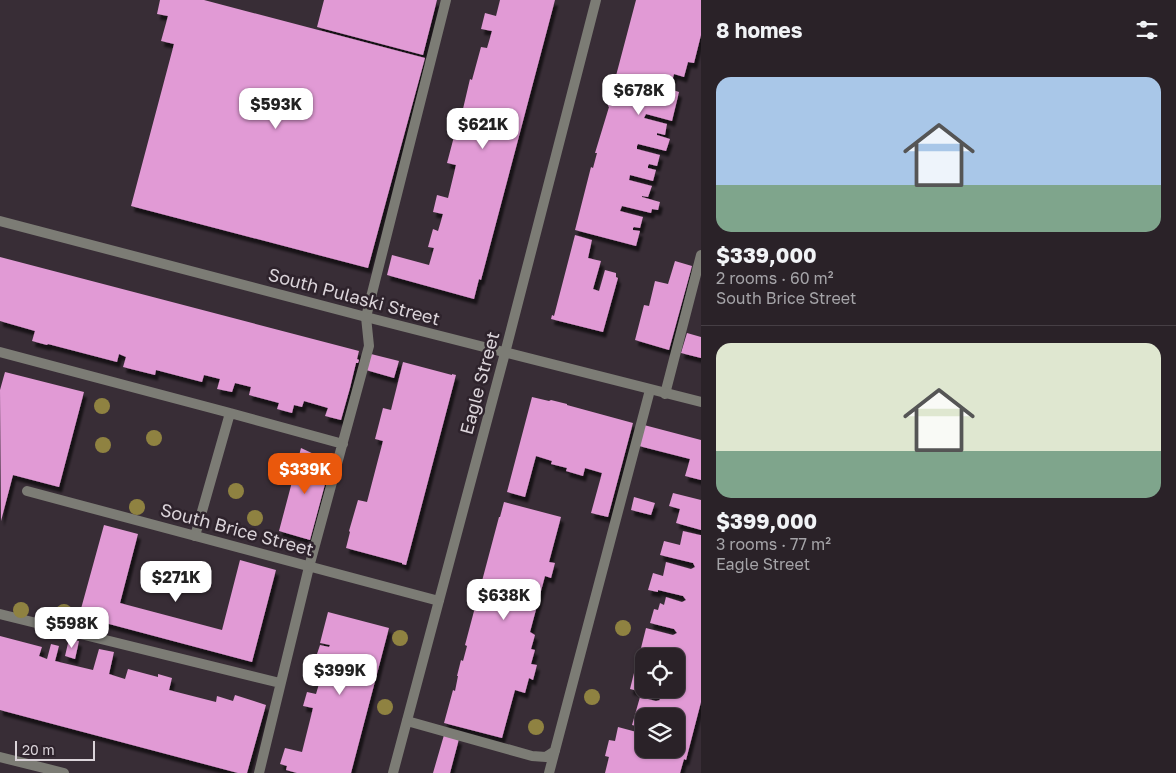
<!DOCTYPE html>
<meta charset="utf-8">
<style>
:root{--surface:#2a2228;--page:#322a30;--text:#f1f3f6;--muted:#a5a4a8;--line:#463f45;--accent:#ea580c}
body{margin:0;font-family:"Golos Text",sans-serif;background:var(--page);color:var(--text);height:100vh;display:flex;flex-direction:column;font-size:19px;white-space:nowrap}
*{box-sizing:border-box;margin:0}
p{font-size:16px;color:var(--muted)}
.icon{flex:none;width:28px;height:28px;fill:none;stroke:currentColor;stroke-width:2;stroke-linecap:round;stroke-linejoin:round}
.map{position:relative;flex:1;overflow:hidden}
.sheet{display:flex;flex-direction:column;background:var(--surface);width:475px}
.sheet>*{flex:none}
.controls{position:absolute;left:635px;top:648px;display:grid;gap:10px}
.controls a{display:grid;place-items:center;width:50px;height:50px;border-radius:10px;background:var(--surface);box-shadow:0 1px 4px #0004,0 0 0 1px var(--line);font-size:25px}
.scale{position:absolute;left:15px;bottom:12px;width:80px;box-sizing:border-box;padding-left:5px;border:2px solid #dbd4da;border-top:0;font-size:14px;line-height:18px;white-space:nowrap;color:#dbd4da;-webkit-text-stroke:4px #2e232c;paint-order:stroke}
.price{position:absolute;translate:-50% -42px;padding:0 11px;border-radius:10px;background:#fff;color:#222;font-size:16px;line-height:32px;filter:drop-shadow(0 1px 2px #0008)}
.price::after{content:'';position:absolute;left:50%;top:30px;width:15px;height:11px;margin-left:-8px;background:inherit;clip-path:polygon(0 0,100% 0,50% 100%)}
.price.active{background:var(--accent);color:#fff}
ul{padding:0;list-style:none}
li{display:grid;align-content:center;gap:10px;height:265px;padding:0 15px}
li+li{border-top:1px solid var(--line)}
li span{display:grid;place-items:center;height:155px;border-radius:15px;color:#555}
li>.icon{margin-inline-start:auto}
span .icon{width:90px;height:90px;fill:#fffc;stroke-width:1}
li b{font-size:21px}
h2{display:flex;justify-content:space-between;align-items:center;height:60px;padding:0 15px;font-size:21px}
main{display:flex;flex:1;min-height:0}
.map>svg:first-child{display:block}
.building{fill:#e19ad5;filter:url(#shadow)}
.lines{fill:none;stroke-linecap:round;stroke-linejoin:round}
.lane{stroke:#7c7c75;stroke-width:10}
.street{stroke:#7c7c75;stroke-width:10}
.tree{fill:#8f8241}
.labels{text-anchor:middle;stroke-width:5;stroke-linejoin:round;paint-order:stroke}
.street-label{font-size:18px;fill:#dbd4da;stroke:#2e232c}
</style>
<main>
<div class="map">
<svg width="701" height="773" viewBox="0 0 701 773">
<defs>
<filter id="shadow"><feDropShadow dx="3" dy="5.5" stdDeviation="1" flood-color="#0009"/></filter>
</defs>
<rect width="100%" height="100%" fill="#382d36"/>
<path class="building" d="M160,0H204L425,58L368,268L131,206L174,44L161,41L168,16L157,14Z
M324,0H437L423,55L317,27Z
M500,0H555L481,280L479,279L474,299L387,275L392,255L429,265L434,248L428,247L433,229L438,231L443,214L433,212L437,195L448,198L456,165L447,163L456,129L458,130L470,79L472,80L481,47L487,48L492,31L481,29L485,13L496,16Z
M636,0H701V35L694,63L688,62L684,77L674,74L670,89L679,92L672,121L646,114L644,118L667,124L665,135L657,133V135L670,139L666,151L638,144L637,146V149L660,155L657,166L649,164L648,166V168L656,170L653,181L630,175L629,180L652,186L648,197L642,196V197L660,202L658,210L652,209L651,213L622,206L620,211L643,217L640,228L634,227L633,228V230L640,231L636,246L575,230L591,167L593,168L597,153H595L609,107L608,106Z
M575,235L592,240L588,258L601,261L593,289L599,291L605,270L616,273V277L618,278L603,332L551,319L552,315L554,316Z
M0,257L359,351L357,359L359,360L358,363H356L350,388L341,420L325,416L328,408L304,401L302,407L294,405L292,413L277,409L279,403L249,395L251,387L235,383L232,392L217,389L220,379L204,375L202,382L156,370L155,375L123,367L126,357L119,354L117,362L48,344L47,345L32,341L35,331L0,321Z
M675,261L692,266L669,350L635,340L644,305L649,306L655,281L668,284Z
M687,333L701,337V358L681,353Z
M371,354L399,361L394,378L366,370Z
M403,362L452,375V374L456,375L406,565L402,564V563L346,548L350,532L349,531L358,500L367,502L379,456L383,441L375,439L383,408L391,410Z
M5,372L84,392L59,487L13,475L1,521L0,390Z
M532,397L549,401L551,400L567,404V405L633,423L608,517L591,513L602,473L585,468L583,476L566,471L567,468L551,464L552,461L536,456L525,497L507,492Z
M644,425L701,440V480L685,476L690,459L639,446Z
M301,448L331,462L310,540L279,531Z
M673,493L701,500V530L676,523L680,509L669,506Z
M634,497L655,503L651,515L631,510Z
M504,502L561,517L549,562L555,563L551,578L545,576L530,632L535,635L531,649L535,650L531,664L537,665L533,680L529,678L525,693L515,690L502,738L444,723L453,690L455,691L458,676H457L461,660L463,661L467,646L465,645L499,517H500Z
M104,525L138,534L120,603L222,630L240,560L276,570L252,662L79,616Z
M683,531L700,535H701V702L686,760L684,759L680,773H605L609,757L605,756L609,740L615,741L618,727L644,734V749H676V716H644V728L632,725L640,697L656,701L660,700L658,696L630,689L637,661L644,663V689H676V656H644V657L639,656L646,628L673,635L677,633L674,629L650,623L654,609L658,610L660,603L664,605L666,597L682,602L686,600L683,596L658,590V592L648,590L653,573L663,576L666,562L691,569L695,567L693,563L660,555L664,541L680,545Z
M328,612L389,628L351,773H297L286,770L287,766L280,764L285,748L302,752L313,708L303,706L307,692L316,694L326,660L316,657L320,645L329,647L330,645L320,643Z
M0,636L42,647L39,656L47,659L51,644L59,646L55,661L93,670L99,649L114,652L109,674L125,679L128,669L158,677V674L172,678L169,690L216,702L217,696L233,701L235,695L266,705L247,773H238L0,710Z
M69,639L79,641L75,659L65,656Z
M444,735L459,739L450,773H433Z"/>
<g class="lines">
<path class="lane" d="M0,352L230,413L343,444
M665,394L701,255
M195,536L230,413
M0,614L280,683
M407,721L532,756L546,757L555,751
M259,773L309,567L369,346L366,317L446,0
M549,773L650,390"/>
<path class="street" d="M0,221L366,317L701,402
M27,491L439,601
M0,757L64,773
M393,773L505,353L596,0"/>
</g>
<g class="tree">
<circle cx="102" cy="406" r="8"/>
<circle cx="154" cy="438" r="8"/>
<circle cx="103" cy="445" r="8"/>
<circle cx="236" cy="491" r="8"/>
<circle cx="137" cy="507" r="8"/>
<circle cx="255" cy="518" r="8"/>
<circle cx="21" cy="610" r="8"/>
<circle cx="64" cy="612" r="8"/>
<circle cx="623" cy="628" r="8"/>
<circle cx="400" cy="638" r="8"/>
<circle cx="592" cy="697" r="8"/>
<circle cx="385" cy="707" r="8"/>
<circle cx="536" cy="727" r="8"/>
</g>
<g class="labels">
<g class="street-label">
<text transform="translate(354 297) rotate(15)" y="6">South Pulaski Street</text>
<text transform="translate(480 383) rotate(-75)" y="6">Eagle Street</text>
<text transform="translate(237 530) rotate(15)" y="6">South Brice Street</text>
</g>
</g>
</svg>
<div class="controls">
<a><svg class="icon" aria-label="locate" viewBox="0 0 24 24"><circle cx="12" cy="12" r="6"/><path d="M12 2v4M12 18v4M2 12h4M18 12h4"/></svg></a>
<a><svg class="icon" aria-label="layers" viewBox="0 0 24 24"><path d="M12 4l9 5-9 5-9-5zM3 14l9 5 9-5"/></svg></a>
</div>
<div class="scale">20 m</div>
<b class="price" style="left:639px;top:116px">$678K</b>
<b class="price" style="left:276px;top:130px">$593K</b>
<b class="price" style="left:483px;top:150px">$621K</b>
<b class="price active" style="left:305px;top:495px">$339K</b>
<b class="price" style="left:176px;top:603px">$271K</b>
<b class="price" style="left:504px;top:621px">$638K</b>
<b class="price" style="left:72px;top:649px">$598K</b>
<b class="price" style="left:340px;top:696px">$399K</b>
</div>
<section class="sheet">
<h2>8 homes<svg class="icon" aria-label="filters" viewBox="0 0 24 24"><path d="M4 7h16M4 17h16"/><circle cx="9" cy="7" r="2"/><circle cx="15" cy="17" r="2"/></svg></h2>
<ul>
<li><span style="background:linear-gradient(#a9c7e8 70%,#7fa58c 0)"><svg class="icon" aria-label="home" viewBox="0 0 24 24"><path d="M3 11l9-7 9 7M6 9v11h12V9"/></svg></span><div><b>$339,000</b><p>2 rooms · 60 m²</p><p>South Brice Street</p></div></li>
<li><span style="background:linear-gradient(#dfe7d0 70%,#7fa58c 0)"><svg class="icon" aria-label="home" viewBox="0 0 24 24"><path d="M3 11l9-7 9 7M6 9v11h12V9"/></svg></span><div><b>$399,000</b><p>3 rooms · 77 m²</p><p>Eagle Street</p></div></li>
</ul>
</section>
</main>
